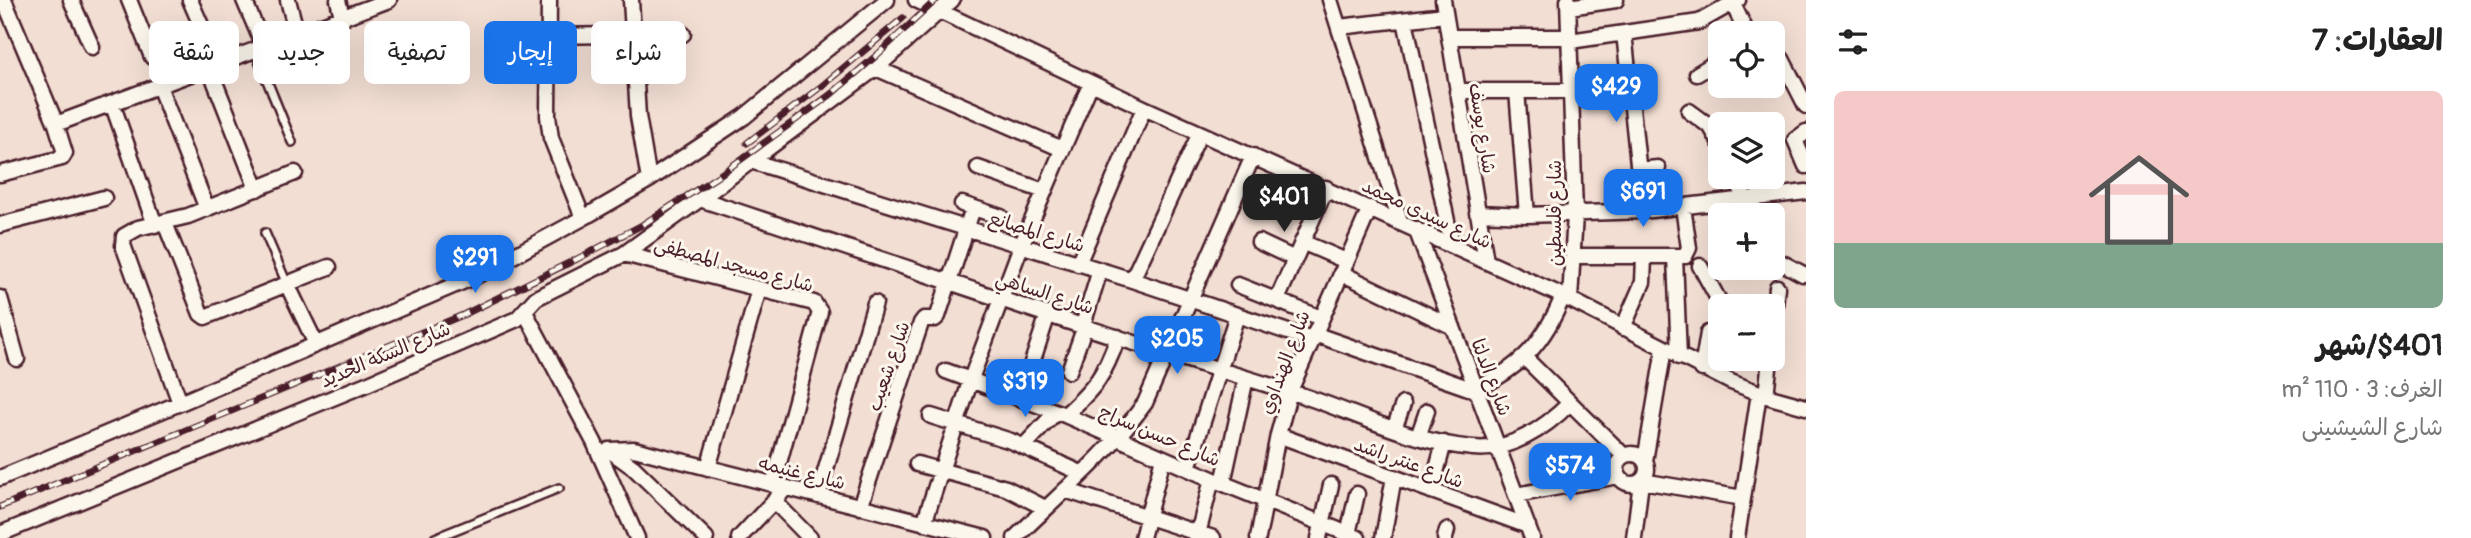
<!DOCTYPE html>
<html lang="ar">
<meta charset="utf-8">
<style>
:root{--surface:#fff;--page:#f2f2f2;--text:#222;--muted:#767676;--accent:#1a73e8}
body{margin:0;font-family:Pangolin,"Playpen Sans Arabic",sans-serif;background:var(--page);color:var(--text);direction:rtl;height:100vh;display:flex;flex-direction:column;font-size:26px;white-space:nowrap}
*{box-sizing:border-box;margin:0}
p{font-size:23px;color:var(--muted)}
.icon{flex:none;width:38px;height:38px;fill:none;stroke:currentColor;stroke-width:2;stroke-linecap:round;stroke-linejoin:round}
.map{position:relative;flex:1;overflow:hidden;direction:ltr}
.drawer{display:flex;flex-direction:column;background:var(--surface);width:665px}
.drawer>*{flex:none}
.hud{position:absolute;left:21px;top:21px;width:665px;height:63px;direction:rtl;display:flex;gap:14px}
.fabs{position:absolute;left:1708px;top:21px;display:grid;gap:14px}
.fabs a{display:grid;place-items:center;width:77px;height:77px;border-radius:10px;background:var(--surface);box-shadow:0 7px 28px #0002;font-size:35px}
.price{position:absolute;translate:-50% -60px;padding:0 16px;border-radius:14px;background:var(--accent);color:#fff;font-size:23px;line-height:46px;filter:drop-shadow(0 2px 4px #0008)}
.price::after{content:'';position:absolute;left:50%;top:42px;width:21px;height:16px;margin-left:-10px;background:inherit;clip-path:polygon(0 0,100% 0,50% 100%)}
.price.active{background:#222;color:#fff}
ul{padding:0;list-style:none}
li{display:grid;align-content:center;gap:14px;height:371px;padding:0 28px}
li span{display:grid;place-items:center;height:217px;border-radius:10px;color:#555}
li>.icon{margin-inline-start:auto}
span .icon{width:126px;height:126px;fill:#fffc;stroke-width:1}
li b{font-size:30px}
h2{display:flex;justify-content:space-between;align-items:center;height:84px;padding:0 28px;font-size:30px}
.chip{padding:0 24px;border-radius:10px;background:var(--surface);box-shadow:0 7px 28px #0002;font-size:24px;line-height:63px}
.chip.active{background:var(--accent);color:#fff}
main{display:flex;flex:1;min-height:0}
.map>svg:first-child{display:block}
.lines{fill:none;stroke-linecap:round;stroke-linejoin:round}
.lane-casing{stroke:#4a1f2b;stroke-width:12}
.street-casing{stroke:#4a1f2b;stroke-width:19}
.lane{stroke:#fbf7ec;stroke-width:7}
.street{stroke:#fbf7ec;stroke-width:14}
.rail-casing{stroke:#4a1f2b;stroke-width:7}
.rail{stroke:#fbf7ec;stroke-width:4.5;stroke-dasharray:13;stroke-linecap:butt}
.labels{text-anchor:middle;stroke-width:6;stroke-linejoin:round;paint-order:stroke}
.street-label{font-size:19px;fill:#4a1f2b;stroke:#fbf7ec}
</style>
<main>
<section class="drawer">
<h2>العقارات: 7<svg class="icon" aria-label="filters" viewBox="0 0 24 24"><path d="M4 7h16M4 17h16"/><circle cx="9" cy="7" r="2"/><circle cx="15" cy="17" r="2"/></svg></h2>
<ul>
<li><span style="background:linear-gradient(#f6c9c9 70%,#7fa58c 0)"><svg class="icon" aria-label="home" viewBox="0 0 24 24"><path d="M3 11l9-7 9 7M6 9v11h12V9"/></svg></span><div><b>$401/شهر</b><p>الغرف: 3 · 110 m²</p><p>شارع الشيشينى</p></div></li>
</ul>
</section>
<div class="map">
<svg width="1806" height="538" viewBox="0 0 1806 538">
<rect width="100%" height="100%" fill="#f2ded3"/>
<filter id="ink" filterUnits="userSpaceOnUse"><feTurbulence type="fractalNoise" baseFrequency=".0143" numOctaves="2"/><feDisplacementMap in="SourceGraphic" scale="14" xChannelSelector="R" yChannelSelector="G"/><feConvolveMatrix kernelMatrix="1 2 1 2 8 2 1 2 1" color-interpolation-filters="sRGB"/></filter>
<g filter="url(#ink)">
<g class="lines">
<g class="lane-casing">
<path id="lane" d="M255,51L292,142
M265,233L287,284
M435,538L559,488"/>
</g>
<g class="street-casing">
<path id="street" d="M71,0L92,47
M129,0L152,57
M190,0L218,64
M244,0L264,47
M288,0L297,34
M338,0L342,17
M549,0L548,116L551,138L583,218
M631,0L638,116L649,180
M916,0L1144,108L1563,296L1731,382L1770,397L1806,407
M1330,0L1400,221
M1443,0L1486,261
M1568,0L1575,214L1570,300
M1733,4L1747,33
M1569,7L1616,0
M1405,20L1452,245
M1339,27L1445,15
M1624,33L1643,211
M548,36L683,34
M1449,37H1570
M1570,41L1699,22L1738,0
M1782,59L1806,106
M209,67L257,189
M876,68L1062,149
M1697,74L1720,60
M159,86L207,209
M1457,91H1571
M1517,91L1527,215
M112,103L155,225
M1689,111L1711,127L1720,143
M56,124L389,0
M1806,132L1795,140L1806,166
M751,161L1132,280L1312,340
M978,168L1044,191
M1638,170L1658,168
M0,174L62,158L65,153L56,124L4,0
M1736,177L1745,199
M700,199C895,263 1089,331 1285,390C1347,408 1407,442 1473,448C1510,452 1545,428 1570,403
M1736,200L1742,215
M962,204L1001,217
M1477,213L1527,215L1643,211L1806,192
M165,223L201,314L205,317L329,267
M0,225L104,198
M1416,229L1532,538
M1259,242L1295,259
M1302,242L1346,261
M624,254L814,303L820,312L773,485
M1575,256H1685L1689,248L1683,207
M1675,257L1679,357
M1773,258L1803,274
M1078,264L1144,108
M1700,266L1722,306
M1341,273L1453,327
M1132,280L1200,133
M287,284L316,344
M1238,285L1321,318
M0,298L17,359
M1277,300L1326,188
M525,312L594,442L637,538
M1083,325L1100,270
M1773,325L1777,287
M1623,328L1643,282L1644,257
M1314,334L1477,391
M1525,358L1624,456
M1702,369L1708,333
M946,371L1065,415L1212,479L1358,538
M1069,371L1085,326
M1027,378L1048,314
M1476,389C1521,367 1544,343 1563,296
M1766,396L1770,359
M180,403L123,245L124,236L138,228L188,216L295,173
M1065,415C1096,387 1104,376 1118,337
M931,416L1011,441L1081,473
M1394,429L1403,404
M1278,435L1528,526
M1418,437L1427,411
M1024,446L1056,412
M609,450L634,449L985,538
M609,450L634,468L706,538
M1617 469a15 15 0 1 1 30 0a15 15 0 1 1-30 0Z
M1645,461L1664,349
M917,464L1006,488L1045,508
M708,468L759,289
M1188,468L1237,315
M0,478L180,403L476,276L583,218L649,180L744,117L887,0
M1642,481L1743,498
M1223,483L1246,378
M1065,490L1213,538
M1431,491L1444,443
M1516,495L1618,476
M818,496L875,303
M774,501L810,538
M860,507L921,323L924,319H935L938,316L973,208
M924,523L971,379L1021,246L1091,83
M0,534L369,383L517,319L536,298L624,254L700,199L876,68L952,0
M1348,534L1357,494
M739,538L786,488
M1015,538C1059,495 1109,453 1145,403L1253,156
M1142,538L1163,458
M1197,538L1212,479
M1258,538L1278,435L1290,391L1370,208
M1319,538L1331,485
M1383,538L1394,477
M1445,538L1447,530
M1634,538L1641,482
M1737,538L1759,393"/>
</g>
<use href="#lane" class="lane"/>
<use href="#street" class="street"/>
<g class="rail-casing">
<path id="rail" d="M747,143L823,85L903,18
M0,507L463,315L577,259L642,225L718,176L829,96L876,56L936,0"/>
</g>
<use href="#rail" class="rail"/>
</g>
</g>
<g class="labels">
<g class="street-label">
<text transform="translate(1483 128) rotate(81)" y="7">شارع يوسف</text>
<text transform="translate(1427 213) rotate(25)" y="7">شارع سيدى محمد</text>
<text transform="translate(1554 213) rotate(-90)" y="7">شارع فلسطين</text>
<text transform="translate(1037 231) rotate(17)" y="7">شارع المصانع</text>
<text transform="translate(734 264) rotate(15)" y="7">شارع مسجد المصطفى</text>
<text transform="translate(1045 292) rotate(18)" y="7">شارع الساهي</text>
<text transform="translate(385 354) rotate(-23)" y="7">شارع السكة الحديد</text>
<text transform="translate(1284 362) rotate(-69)" y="7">شارع الهنداوي</text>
<text transform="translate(888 366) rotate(-71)" y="7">شارع شعيب</text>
<text transform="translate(1492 377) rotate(69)" y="7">شارع الدلتا</text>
<text transform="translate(1160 435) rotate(23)" y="7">شارع حسن سراج</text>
<text transform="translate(1409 462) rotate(20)" y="7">شارع عنتر راشد</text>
<text transform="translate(802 472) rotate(14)" y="7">شارع غنيمه</text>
</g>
</g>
</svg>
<div class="fabs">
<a><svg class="icon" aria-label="locate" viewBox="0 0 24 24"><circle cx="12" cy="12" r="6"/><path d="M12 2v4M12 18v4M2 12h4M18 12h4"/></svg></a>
<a><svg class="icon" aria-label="layers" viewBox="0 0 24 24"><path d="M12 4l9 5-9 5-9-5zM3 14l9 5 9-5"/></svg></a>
<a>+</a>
<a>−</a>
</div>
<b class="price" style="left:1616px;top:124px">$429</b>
<b class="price" style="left:1643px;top:229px">$691</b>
<b class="price active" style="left:1284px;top:234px">$401</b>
<b class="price" style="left:475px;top:295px">$291</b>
<b class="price" style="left:1177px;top:376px">$205</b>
<b class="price" style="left:1025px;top:419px">$319</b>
<b class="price" style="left:1570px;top:503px">$574</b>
<div class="hud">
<a class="chip">شراء</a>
<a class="chip active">إيجار</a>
<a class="chip">تصفية</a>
<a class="chip">جديد</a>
<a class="chip">شقة</a>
</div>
</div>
</main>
